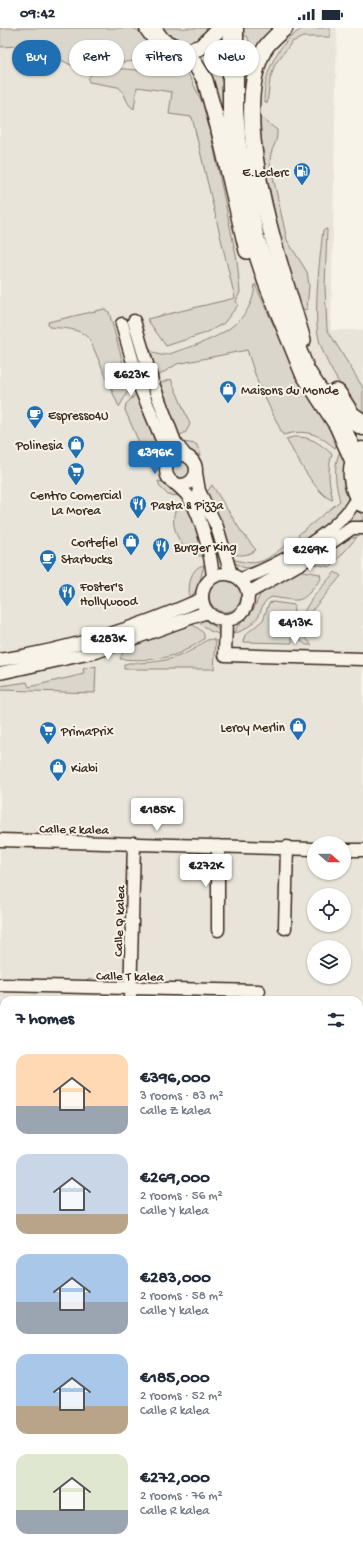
<!DOCTYPE html>
<meta charset="utf-8">
<style>
:root{--surface:#fff;--page:#f6f6f7;--text:#1f2937;--muted:#747a83;--accent:#1f6fb2}
body{margin:0;font-family:"Gochi Hand",sans-serif;background:var(--page);color:var(--text);height:100vh;display:flex;flex-direction:column;font-size:15px;white-space:nowrap}
*{box-sizing:border-box;margin:0}
p{font-size:13px;color:var(--muted)}
.icon{flex:none;width:22px;height:22px;fill:none;stroke:currentColor;stroke-width:2;stroke-linecap:round;stroke-linejoin:round}
.map{position:relative;flex:1;overflow:hidden}
.side{position:absolute;left:0px;top:968px;width:363px;height:556px;display:flex;flex-direction:column;background:var(--surface);border-radius:12px 12px 0 0;box-shadow:0 1px 3px #0004}
.side>*{flex:none}
.top-card{position:absolute;left:12px;top:12px;width:339px;height:36px;display:flex;gap:8px}
.needle{width:26px;rotate:111deg}
.tools{position:absolute;left:307px;top:808px;display:grid;gap:8px}
.tools a{display:grid;place-items:center;width:44px;height:44px;border-radius:50%;background:var(--surface);box-shadow:0 1px 3px #0004;font-size:20px}
.price{position:absolute;translate:-50% -34px;padding:0 9px;border-radius:4px;background:#fff;color:#222;font-size:13px;line-height:26px;filter:drop-shadow(0 1px 2px #0008)}
.price::after{content:'';position:absolute;left:50%;top:24px;width:12px;height:9px;margin-left:-6px;background:inherit;clip-path:polygon(0 0,100% 0,50% 100%)}
.price.active{background:var(--accent);color:#fff}
ul{padding:0;list-style:none}
li{display:flex;align-items:center;gap:12px;height:100px;padding:0 16px}
li span{display:grid;place-items:center;flex:none;width:112px;height:80px;border-radius:12px;color:#555}
li>.icon{margin-inline-start:auto}
span .icon{width:48px;height:48px;fill:#fffc;stroke-width:1}
li b{font-size:17px}
h2{display:flex;justify-content:space-between;align-items:center;height:48px;padding:0 16px;font-size:17px}
.chip{padding:0 14px;border-radius:18px;background:var(--surface);box-shadow:0 1px 3px #0004;font-size:14px;line-height:36px}
.chip.active{background:var(--accent);color:#fff}
.status{display:flex;justify-content:space-between;align-items:center;height:28px;padding:0 20px;background:var(--surface);direction:ltr}
.status svg{height:11px;fill:currentColor}
.map>svg:first-child{display:block}
.built{fill:#e9e4d9;fill-rule:evenodd}
.green{fill:#dbd6cb;stroke:#8b8074}
.lines{fill:none;stroke-linecap:round;stroke-linejoin:round}
.minor-casing{stroke:#3b2a1e;stroke-width:15}
.tertiary-casing{stroke:#3b2a1e;stroke-width:18}
.trunk-casing{stroke:#3b2a1e;stroke-width:23}
.minor{stroke:#f7f3e8;stroke-width:12}
.tertiary{stroke:#f7f3e8;stroke-width:15}
.trunk{stroke:#f7f3e8;stroke-width:20}
.labels{text-anchor:middle;stroke-width:4;stroke-linejoin:round;paint-order:stroke}
.poi-label{font-size:13px;fill:#3b2a1e;stroke:#f7f3e8;text-anchor:start}
.street-label{font-size:13px;fill:#3b2a1e;stroke:#f7f3e8}
</style>
<div class="status"><b>09:42</b><svg viewBox="0 0 49 12"><path d="M0 12V9h3v3zM5 12V6h3v6zM10 12V3h3v9zM15 12V0h3v12zM26 1h20v11H26zM47 4h2v5h-2z"/></svg></div>
<div class="map">
<svg width="363" height="1524" viewBox="0 0 363 1524">
<rect width="100%" height="100%" fill="#f7f3e8"/>
<filter id="ink" filterUnits="userSpaceOnUse"><feTurbulence type="fractalNoise" baseFrequency=".025" numOctaves="2"/><feDisplacementMap in="SourceGraphic" scale="8" xChannelSelector="R" yChannelSelector="G"/><feConvolveMatrix kernelMatrix="1 2 1 2 8 2 1 2 1" color-interpolation-filters="sRGB"/></filter>
<g filter="url(#ink)">
<path class="built" d="M0,0H336L337,2L331,302H363V1524H0ZM314,815H344V845H314ZM314,867H344V897H314ZM314,919H344V949H314ZM4,972H359V1520H4Z"/>
<path class="green" d="M0,0H132C146,6 161,17 170,31L152,36L135,33L75,39L37,20L16,18L0,19Z
M158,0H212C206,5 199,14 193,16C178,22 167,9 158,0Z
M225,0H274C248,22 247,55 245,87V34L249,12L247,8L235,6L229,117L190,26Z
M303,0H330V9H303L292,14L275,36L270,52L267,76L264,72C264,43 278,15 303,0Z
M173,37L186,43L191,51L203,76L211,107L237,232L240,264L236,273L238,277L224,295L206,305L166,318L147,291L235,270L192,89L169,86L172,64L137,59L134,81C125,76 126,64 118,59L89,54L88,51C97,33 137,44 152,43C160,42 166,39 173,37Z
M259,88L277,102C278,117 270,119 270,135L287,212L307,244L309,257L307,281L304,282C293,268 285,230 281,212C272,171 261,130 259,88Z
M327,201L325,259L327,301L363,360V389C347,367 328,342 320,315C312,291 320,230 323,202Z
M255,256C278,311 307,361 339,411L335,420C317,405 306,401 283,407L258,355L247,322L177,336L156,349L146,319C150,322 155,326 160,327C168,328 179,322 187,320C218,310 253,294 255,256Z
M104,281L109,284L130,360L119,379L90,312C79,299 65,301 49,299L48,294Z
M171,351L190,396L186,404L179,408L158,356Z
M138,364L158,418L150,421L141,419L125,382L126,376Z
M293,409C311,408 319,415 332,426C327,442 329,456 333,472C317,469 295,426 286,411Z
M182,414L196,416L200,424V428L184,418Z
M343,418C345,433 352,464 346,477C338,493 317,505 302,513L298,507L340,473C335,454 332,435 343,418Z
M172 441a9 9 0 1 1 18 0a9 9 0 1 1-18 0Z
M158,453L163,454L182,468L168,467L160,459Z
M212,457L241,503L256,522C247,528 237,529 228,523L206,465Z
M185,475L198,503L205,528C178,531 161,480 185,475Z
M358,481L363,489V492L339,502Z
M357,509L331,539L313,536L311,534L348,511Z
M286,517L289,519V521C273,531 247,552 232,531C260,539 263,534 286,517Z
M204,537L198,560L189,571C189,558 189,540 204,537Z
M300,541L302,543L320,546L321,551C300,576 304,574 272,569C262,573 263,579 259,587C253,597 243,603 233,606L237,599L253,582L260,567L273,556Z
M335,544L341,548L305,591V609L312,617H306L301,613C294,584 318,564 335,544Z
M209 568a16 16 0 1 1 32 0a16 16 0 1 1-32 0Z
M273,574L294,577L292,615L243,614L245,607L263,592L269,575Z
M205,592L218,601L219,606L210,603L197,593Z
M191,596C197,600 206,603 204,611C174,632 155,633 120,631L124,622L134,616Z
M213,611L216,613L214,641H124V637L128,635C160,635 181,632 207,612Z
M96,638L95,665L0,662V658L27,654L29,659L84,646L83,641Z"/>
<g class="lines">
<g class="minor-casing">
<path id="minor" d="M134,293L152,353L175,414L185,427
M122,296L140,359L165,419L169,433
M166 442a15 15 0 1 1 30 0a15 15 0 1 1-30 0Z
M196,445L199,463L217,499L231,546
M175,455C179,459 184,463 188,468C201,487 211,526 213,549
M202 569a23 23 0 1 1 46 0a23 23 0 1 1-46 0Z
M241,551C273,540 321,513 344,488C350,482 354,474 359,468
M248,565L306,532L352,500H363
M226,592L225,627L363,631
M0,632C70,621 137,600 202,571
M0,645L96,624L207,584
M0,812L314,821
M344,822H363
M285,900L287,819
M218,902V818
M0,957L259,963
M130,972L134,815
M0,1100H4
M359,1110H363
M2,1428L3,1524
M119,1520V1524
M268,1520L269,1524"/>
</g>
<g class="tertiary-casing">
<path id="tertiary" d="M285,0C278,6 268,14 264,22C227,90 282,240 303,312
M182,25L195,36L205,52L218,98L247,223
M182,25L201,19L220,0
M359,1412H363
M0,1428H4"/>
</g>
<g class="trunk-casing">
<path id="trunk" d="M150,0L161,15L182,25
M233,0V82L236,117L253,207L268,253L305,344L339,396L356,434
M336,366L350,388L363,397
M362,424C349,437 353,460 363,474"/>
</g>
<use href="#minor" class="minor"/>
<use href="#tertiary" class="tertiary"/>
<use href="#trunk" class="trunk"/>
</g>
</g>
<defs>
<g id="fuel-pin" transform="scale(0.9)"><path d="M0 17L-7.5 6A9.5 9.5 0 1 1 7.5 6Z" fill="#1f6fb2" stroke="#f7f3e8"/><path d="M-5.5-6h7V0h2V4h1.3V-2.5L3-4.5l.8-.8L6-3V5H2.5V1h-1V6h-7ZM-4.2-4.7v3.2H.2V-4.7Z" fill="#fff"/></g>
<g id="shop-pin" transform="scale(0.9)"><path d="M0 17L-7.5 6A9.5 9.5 0 1 1 7.5 6Z" fill="#1f6fb2" stroke="#f7f3e8"/><path d="M-5-2.5h2.3a2.7 3.5 0 0 1 5.4 0H5L5.5 6h-11ZM-1.5-2.5h3a1.5 2.3 0 0 0-3 0Z" fill="#fff"/></g>
<g id="cafe-pin" transform="scale(0.9)"><path d="M0 17L-7.5 6A9.5 9.5 0 1 1 7.5 6Z" fill="#1f6fb2" stroke="#f7f3e8"/><path d="M-5.5-4.5H6V0H3Q3 3.5 0 3.5H-2.5Q-5.5 3.5-5.5 0ZM3-3.2v2h1.7v-2ZM-6 4.5H4V6H-6Z" fill="#fff"/></g>
<g id="supermarket-pin" transform="scale(0.9)"><path d="M0 17L-7.5 6A9.5 9.5 0 1 1 7.5 6Z" fill="#1f6fb2" stroke="#f7f3e8"/><path d="M-6-5.5h2.5l.6 2H6L4.5 2H-2.5L-4.4-4H-6ZM-1.5 3.2a1.3 1.3 0 1 0 .1 0ZM3 3.2a1.3 1.3 0 1 0 .1 0Z" fill="#fff"/></g>
<g id="restaurant-pin" transform="scale(0.9)"><path d="M0 17L-7.5 6A9.5 9.5 0 1 1 7.5 6Z" fill="#1f6fb2" stroke="#f7f3e8"/><path d="M-5-6h1v4h1v-4h1v4h1v-4h1v5L-1.5 .5V6h-2V.5L-5-1ZM5-6V6H3V1.5H1.5Q1.5-4 5-6Z" fill="#fff"/></g>
</defs>
<g fill-rule="evenodd">
<use href="#fuel-pin" x="302" y="143"/>
<use href="#shop-pin" x="228" y="361"/>
<use href="#cafe-pin" x="35" y="386"/>
<use href="#shop-pin" x="76" y="416"/>
<use href="#supermarket-pin" x="76" y="443"/>
<use href="#restaurant-pin" x="138" y="476"/>
<use href="#shop-pin" x="131" y="513"/>
<use href="#restaurant-pin" x="161" y="518"/>
<use href="#cafe-pin" x="48" y="530"/>
<use href="#restaurant-pin" x="67" y="564"/>
<use href="#shop-pin" x="298" y="698"/>
<use href="#supermarket-pin" x="48" y="702"/>
<use href="#shop-pin" x="58" y="739"/>
</g>
<g class="labels">
<g class="poi-label">
<text x="289" y="148" text-anchor="end">E.Leclerc</text>
<text x="241" y="366">Maisons du Monde</text>
<text x="48" y="391">Espresso4U</text>
<text x="63" y="421" text-anchor="end">Polinesia</text>
<text x="76" y="471" text-anchor="middle">Centro Comercial<tspan x="76" dy="15">La Morea</tspan></text>
<text x="151" y="481">Pasta &amp; Pizza</text>
<text x="118" y="518" text-anchor="end">Cortefiel</text>
<text x="174" y="523">Burger King</text>
<text x="61" y="535">Starbucks</text>
<text x="80" y="562">Foster's<tspan x="80" dy="15">Hollywood</tspan></text>
<text x="285" y="703" text-anchor="end">Leroy Merlin</text>
<text x="61" y="707">PrimaPrix</text>
<text x="71" y="744">Kiabi</text>
</g>
<g class="street-label">
<text transform="translate(74 800) rotate(1)" y="5">Calle R kalea</text>
<text transform="translate(118 893) rotate(-88)" y="5">Calle Q kalea</text>
<text transform="translate(130 947) rotate(1)" y="5">Calle T kalea</text>
</g>
</g>
</svg>
<div class="tools">
<a><svg class="needle" viewBox="-14 -14 28 28"><path d="M0-13l5 13h-10z" fill="#e53935"/><path d="M0 13l5-13h-10z" fill="#747a83"/></svg></a>
<a><svg class="icon" aria-label="locate" viewBox="0 0 24 24"><circle cx="12" cy="12" r="6"/><path d="M12 2v4M12 18v4M2 12h4M18 12h4"/></svg></a>
<a><svg class="icon" aria-label="layers" viewBox="0 0 24 24"><path d="M12 4l9 5-9 5-9-5zM3 14l9 5 9-5"/></svg></a>
</div>
<b class="price" style="left:131px;top:369px">€623K</b>
<b class="price active" style="left:155px;top:447px">€396K</b>
<b class="price" style="left:310px;top:544px">€269K</b>
<b class="price" style="left:295px;top:617px">€413K</b>
<b class="price" style="left:108px;top:633px">€283K</b>
<b class="price" style="left:157px;top:804px">€185K</b>
<b class="price" style="left:206px;top:860px">€272K</b>
<div class="top-card">
<a class="chip active">Buy</a>
<a class="chip">Rent</a>
<a class="chip">Filters</a>
<a class="chip">New</a>
</div>
<section class="side">
<h2>7 homes<svg class="icon" aria-label="filters" viewBox="0 0 24 24"><path d="M4 7h16M4 17h16"/><circle cx="9" cy="7" r="2"/><circle cx="15" cy="17" r="2"/></svg></h2>
<ul>
<li><span style="background:linear-gradient(#ffd9b3 65%,#9aa5b1 0)"><svg class="icon" aria-label="home" viewBox="0 0 24 24"><path d="M3 11l9-7 9 7M6 9v11h12V9"/></svg></span><div><b>€396,000</b><p>3 rooms · 83 m²</p><p>Calle Z kalea</p></div></li>
<li><span style="background:linear-gradient(#c9d6e8 75%,#b9a48a 0)"><svg class="icon" aria-label="home" viewBox="0 0 24 24"><path d="M3 11l9-7 9 7M6 9v11h12V9"/></svg></span><div><b>€269,000</b><p>2 rooms · 56 m²</p><p>Calle Y kalea</p></div></li>
<li><span style="background:linear-gradient(#a9c7e8 60%,#9aa5b1 0)"><svg class="icon" aria-label="home" viewBox="0 0 24 24"><path d="M3 11l9-7 9 7M6 9v11h12V9"/></svg></span><div><b>€283,000</b><p>2 rooms · 58 m²</p><p>Calle Y kalea</p></div></li>
<li><span style="background:linear-gradient(#a9c7e8 65%,#b9a48a 0)"><svg class="icon" aria-label="home" viewBox="0 0 24 24"><path d="M3 11l9-7 9 7M6 9v11h12V9"/></svg></span><div><b>€185,000</b><p>2 rooms · 52 m²</p><p>Calle R kalea</p></div></li>
<li><span style="background:linear-gradient(#dfe7d0 70%,#9aa5b1 0)"><svg class="icon" aria-label="home" viewBox="0 0 24 24"><path d="M3 11l9-7 9 7M6 9v11h12V9"/></svg></span><div><b>€272,000</b><p>2 rooms · 76 m²</p><p>Calle R kalea</p></div></li>
</ul>
</section>
</div>
